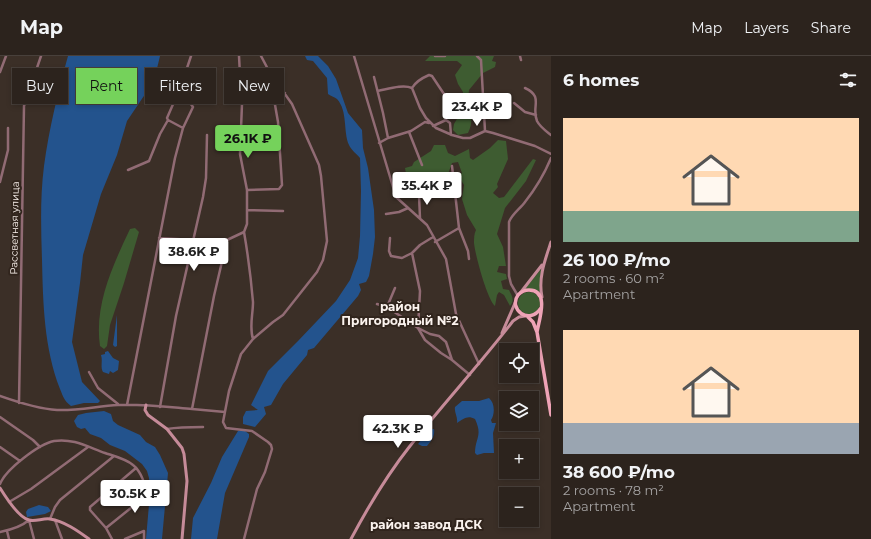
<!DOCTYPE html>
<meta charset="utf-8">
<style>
:root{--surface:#2c231d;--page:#342b26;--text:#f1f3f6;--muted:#a6a4a4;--line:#48403b;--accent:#75d25b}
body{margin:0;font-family:Montserrat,sans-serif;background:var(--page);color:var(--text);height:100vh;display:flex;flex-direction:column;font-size:15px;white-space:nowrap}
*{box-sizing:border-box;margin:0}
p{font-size:13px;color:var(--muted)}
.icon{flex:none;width:22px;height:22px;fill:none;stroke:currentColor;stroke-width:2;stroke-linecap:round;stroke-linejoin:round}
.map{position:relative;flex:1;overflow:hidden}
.side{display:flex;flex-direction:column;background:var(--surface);width:320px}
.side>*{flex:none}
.banner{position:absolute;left:12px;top:12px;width:380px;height:36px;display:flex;gap:8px}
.fabs{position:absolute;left:499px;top:287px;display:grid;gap:8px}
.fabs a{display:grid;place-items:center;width:40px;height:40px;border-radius:0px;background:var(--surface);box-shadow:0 2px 6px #0003,0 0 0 1px var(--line);font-size:20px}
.price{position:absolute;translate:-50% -34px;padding:0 9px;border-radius:4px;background:#fff;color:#222;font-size:13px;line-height:26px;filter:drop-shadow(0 1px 2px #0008)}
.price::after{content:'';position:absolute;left:50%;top:24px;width:12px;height:9px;margin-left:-6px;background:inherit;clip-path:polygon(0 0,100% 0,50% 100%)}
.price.selected{background:var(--accent);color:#111}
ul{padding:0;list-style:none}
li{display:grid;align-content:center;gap:8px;height:212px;padding:0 12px}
li span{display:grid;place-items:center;height:124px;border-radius:0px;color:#555}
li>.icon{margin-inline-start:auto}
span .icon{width:72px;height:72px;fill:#fffc;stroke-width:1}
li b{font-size:17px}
h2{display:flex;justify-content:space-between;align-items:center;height:48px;padding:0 12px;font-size:17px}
.pill{padding:0 14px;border-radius:0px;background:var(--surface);box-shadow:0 2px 6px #0003,0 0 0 1px var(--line);font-size:14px;line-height:36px}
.pill.selected{background:var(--accent);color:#111}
header{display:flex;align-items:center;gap:24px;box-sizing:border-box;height:56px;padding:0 20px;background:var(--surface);border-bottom:1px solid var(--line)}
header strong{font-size:19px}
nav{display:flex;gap:22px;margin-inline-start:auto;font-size:14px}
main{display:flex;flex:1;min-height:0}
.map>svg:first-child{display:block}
.green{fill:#3e5c31}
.water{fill:#23538d}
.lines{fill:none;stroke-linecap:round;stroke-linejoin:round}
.street{stroke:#916b74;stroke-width:2.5}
.secondary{stroke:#c68b99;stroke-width:3}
.primary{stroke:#efa3b6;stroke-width:3.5}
.labels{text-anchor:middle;stroke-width:4;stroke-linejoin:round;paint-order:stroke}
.street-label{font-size:10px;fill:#fbf3ee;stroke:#31251d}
.quarter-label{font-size:12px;font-weight:bold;fill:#fbf3ee;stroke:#31251d}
</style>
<header>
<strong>Map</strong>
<nav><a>Map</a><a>Layers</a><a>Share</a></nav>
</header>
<main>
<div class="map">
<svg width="551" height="483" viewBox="0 0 551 483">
<rect width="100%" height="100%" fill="#3b2f27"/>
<path class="green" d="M430,0H494L492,5L496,6L495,11L483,17L469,34C467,49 476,61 468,77L458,79L453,74L454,68L461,56L463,36L458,28L455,19L462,9L457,5H425Z
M498,84L506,85L508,103L497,128L498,131L493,137L499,142L504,141L533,103L536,104L526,125L505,152L497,178L503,191L506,210H499L497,216L506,218L507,223L501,225L503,233L509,234C512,240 515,244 510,250L504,239L499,236L497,239L495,250C487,243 475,198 474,187C474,182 474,178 476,174L467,159L462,143L464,129L458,119L462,117L458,106L452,107L448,118L434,123L429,122L423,128L418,124L408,128L405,112L412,110L414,106L431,95L434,89H445L448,97L455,100L469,93L470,102L473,104L490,92Z
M135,172L139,176L124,227L110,269L107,290L104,293L100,290C94,249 113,209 130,173Z
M542,212L541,237L535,234L525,233Z
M518 247a11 11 0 1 1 22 0a11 11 0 1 1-22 0Z"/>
<path class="water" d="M68,0H160L154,25L127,65L117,99L101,138L83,199L80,227L72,286L82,326L100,345L98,347H84L71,350C64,345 63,340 60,333C44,292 43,247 42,204C41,173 40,141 44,110C49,73 58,36 68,0Z
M305,0H318L328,10L336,23L348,57L362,74L363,92L368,112L374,154L375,181L373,198L369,220L366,226L359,228L361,234L358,240L314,292L308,294L307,299L283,328L271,349L264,351L266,358L255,371L243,368V361L246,355L258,354L251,349L268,315L298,285L336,245L350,224L358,202L360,180L361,135L360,102C357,98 351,94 349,89C343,76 348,55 337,43C335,41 330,40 328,38L327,22L313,5L307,4Z
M117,259V290L115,291L113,289Z
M108,295L113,302L119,305L118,314L113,317L110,315L109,318L103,316C100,311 103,305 101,299L105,298V296Z
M489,342C495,347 495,358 491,364L492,367H496L493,377L494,397H484L477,399L475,397C475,382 483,380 475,363C467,359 464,363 457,367C458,361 454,356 455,351L462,345H479Z
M104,355L111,358L113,365L118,369L140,379L146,386L155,391L160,399L168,417L162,483H146L150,437L149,422L147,415L142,408L125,395L110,389L101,382L90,378L85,372L81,373L77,371L74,365L78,359L86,357Z
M424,361L427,362L418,372L410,385V382L409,381L413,372Z
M434,373C435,380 432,384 427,390H422L418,388L429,374Z
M238,375H245L249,378V381L225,437L217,483H191L193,462L211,427L222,401Z
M39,449L48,451L51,455L45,458L27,461L26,456L28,453Z"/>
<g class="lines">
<path class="street" d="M239,0L240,19
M354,0L396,141L427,169L446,203L456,258L479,308
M435,0H445
M477,0L481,4L485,75
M520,0L521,4
M0,16L6,0
M374,21L383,57L388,82
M412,32L420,52L426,62L436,72L452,79L463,82H470L485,75L493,77L535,90L551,98
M412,32C416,25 422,22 429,19L432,20L448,44
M525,32C544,41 531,50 537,65C540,71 546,75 551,79
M180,33L193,51L183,72
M378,35C388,33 403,28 412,32
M514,47L525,56L536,59
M242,48L248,44L274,43
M433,70L446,64L450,67L451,79
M409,76L422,109
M379,87L388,82L411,75L425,66L429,67
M128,114L149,105L160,78L168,64
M0,126L8,94V72
M247,134L279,133L282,129L278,66L274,43L285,37
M248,154L283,155
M386,158L399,156L408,152
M420,162L419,139L421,135
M459,172L468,195L469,203
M244,176C248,199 251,223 253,246C253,259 249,271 253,283
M433,181L420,189L412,197L420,235L418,272L425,284L441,297L452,304
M390,182L389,195L391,200L402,202L412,197
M227,184L244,176L247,168V134L240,98L242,48L240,19L251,16L270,17
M435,186L459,172L452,110
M518,240L511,228L509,220V166C512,158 520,153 525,146C536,132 544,119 551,102
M377,248L387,251L418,272L430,278L439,280L446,286L452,304L470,319
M387,251L395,232
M89,316L98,332L118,348
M0,340C17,346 39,353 57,354C77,355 98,350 118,349C143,348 168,351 192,353L214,240L227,184L211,185L159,182
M19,347L24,50L41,0
M127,349L175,102L183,72L168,64L167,62L181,30L191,0
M160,351L176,260L203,141L206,122L207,79
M192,353L225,356
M0,361L33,384L40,391
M167,373C179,371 191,371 203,371
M0,391L20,405
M0,428C6,413 39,388 54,385C73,382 88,391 105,397C114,400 126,403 133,409C141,415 146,430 147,439L106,472
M9,446L31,433L88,391
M50,463L55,451L60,444L114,400
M55,464L62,483
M7,475L9,483
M0,476C10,474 21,471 29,464L34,483
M112,483L106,472L90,454V451L136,412
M125,483L144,475V483
M244,483L257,433L265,416L272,393L271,389L268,386L252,375L226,372L223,366L229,335L241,298L253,283L273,266L283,259L317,216L323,204L327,185L321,120L319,109L292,48L270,17L261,0"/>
<path class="secondary" d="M521,236L542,209
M542,241C538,222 545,204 551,186
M502,277L515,247
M146,349L145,354L148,359L167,373L182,392L184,398L187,425L182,483
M0,432C5,440 19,462 29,464C35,466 43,462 50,463C64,465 78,475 89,483
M351,483C368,451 387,419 410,390C443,348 480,308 513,265L519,261L525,260"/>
<path class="primary" d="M528,261L533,266L537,276L551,359
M537,276C539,264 550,234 529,234C525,234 521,236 518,239C508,253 529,270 541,252"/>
</g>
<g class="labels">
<g class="street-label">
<text transform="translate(14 172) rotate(-89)" y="4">Рассветная улица</text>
</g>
<g class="quarter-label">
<text x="400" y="255">район<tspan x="400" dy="14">Пригородный №2</tspan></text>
<text x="426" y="473">район завод ДСК</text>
</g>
</g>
</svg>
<div class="fabs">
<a><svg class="icon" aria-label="locate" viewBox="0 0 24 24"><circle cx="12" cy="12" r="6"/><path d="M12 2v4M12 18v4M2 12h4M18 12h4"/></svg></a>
<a><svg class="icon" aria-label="layers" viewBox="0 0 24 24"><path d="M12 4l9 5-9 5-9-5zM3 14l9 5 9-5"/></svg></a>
<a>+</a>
<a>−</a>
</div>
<b class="price" style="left:477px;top:71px">23.4K ₽</b>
<b class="price selected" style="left:248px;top:103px">26.1K ₽</b>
<b class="price" style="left:427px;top:150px">35.4K ₽</b>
<b class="price" style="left:194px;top:216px">38.6K ₽</b>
<b class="price" style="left:398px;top:393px">42.3K ₽</b>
<b class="price" style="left:135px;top:458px">30.5K ₽</b>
<div class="banner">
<a class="pill">Buy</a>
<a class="pill selected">Rent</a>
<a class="pill">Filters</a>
<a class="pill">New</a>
</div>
</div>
<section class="side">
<h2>6 homes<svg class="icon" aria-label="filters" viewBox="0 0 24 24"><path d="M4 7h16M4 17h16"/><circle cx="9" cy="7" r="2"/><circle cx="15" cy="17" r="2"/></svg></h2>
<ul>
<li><span style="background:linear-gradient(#ffd9b3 75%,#7fa58c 0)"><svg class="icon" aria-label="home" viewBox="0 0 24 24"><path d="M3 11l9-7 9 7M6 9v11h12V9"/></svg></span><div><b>26 100 ₽/mo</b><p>2 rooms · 60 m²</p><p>Apartment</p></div></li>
<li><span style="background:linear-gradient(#ffd9b3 75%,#9aa5b1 0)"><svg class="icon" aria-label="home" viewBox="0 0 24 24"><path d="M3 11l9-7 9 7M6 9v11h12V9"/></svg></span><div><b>38 600 ₽/mo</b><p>2 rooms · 78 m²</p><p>Apartment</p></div></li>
</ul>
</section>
</main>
